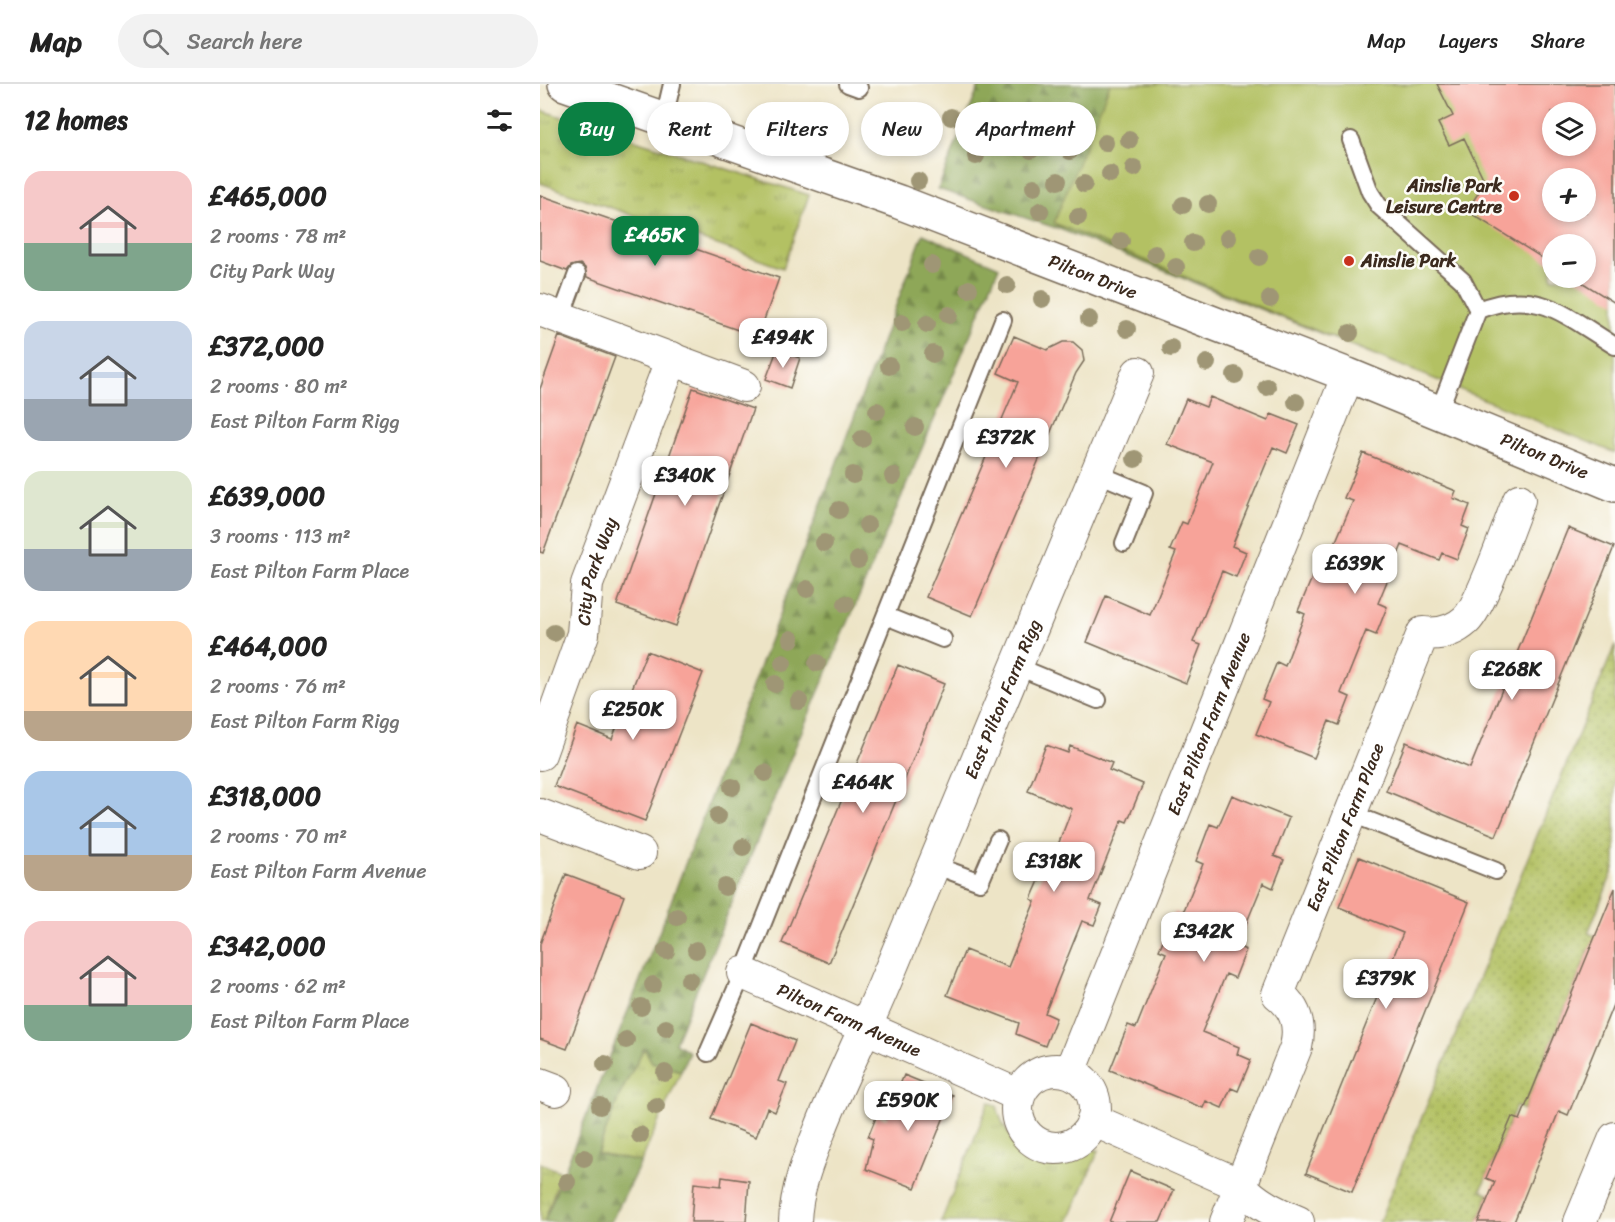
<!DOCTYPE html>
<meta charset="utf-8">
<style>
:root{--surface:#fff;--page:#f2f2f2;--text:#222;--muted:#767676;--line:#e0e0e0;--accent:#0b8043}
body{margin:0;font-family:Sriracha,sans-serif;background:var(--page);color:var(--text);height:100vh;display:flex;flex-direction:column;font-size:22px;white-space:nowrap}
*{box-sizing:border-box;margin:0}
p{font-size:20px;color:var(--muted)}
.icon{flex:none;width:33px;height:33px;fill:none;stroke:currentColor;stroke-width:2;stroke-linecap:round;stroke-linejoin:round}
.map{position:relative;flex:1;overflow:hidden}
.side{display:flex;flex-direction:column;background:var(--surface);width:540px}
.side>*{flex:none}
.guide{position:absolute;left:18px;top:18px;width:570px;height:54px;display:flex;gap:12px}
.controls{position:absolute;left:1002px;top:18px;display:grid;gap:12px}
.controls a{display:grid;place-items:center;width:54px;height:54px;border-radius:50%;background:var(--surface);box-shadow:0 3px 9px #0003;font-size:30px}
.price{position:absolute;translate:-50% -51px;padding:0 14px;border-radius:12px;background:#fff;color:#222;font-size:20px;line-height:39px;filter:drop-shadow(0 2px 3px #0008)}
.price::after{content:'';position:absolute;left:50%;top:36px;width:18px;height:14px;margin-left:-9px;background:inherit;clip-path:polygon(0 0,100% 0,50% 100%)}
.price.selected{background:var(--accent);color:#fff}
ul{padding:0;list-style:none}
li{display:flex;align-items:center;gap:18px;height:150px;padding:0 24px}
li span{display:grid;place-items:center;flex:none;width:168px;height:120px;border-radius:18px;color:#555}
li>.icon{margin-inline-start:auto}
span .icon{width:72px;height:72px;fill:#fffc;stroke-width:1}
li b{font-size:26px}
h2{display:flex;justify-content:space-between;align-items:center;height:72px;padding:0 24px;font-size:26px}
.pill{padding:0 21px;border-radius:27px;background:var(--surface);box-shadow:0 3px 9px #0003;font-size:21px;line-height:54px}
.pill.selected{background:var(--accent);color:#fff}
header{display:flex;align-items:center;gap:36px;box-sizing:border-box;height:84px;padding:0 30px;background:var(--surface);border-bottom:2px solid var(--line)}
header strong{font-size:28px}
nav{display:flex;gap:33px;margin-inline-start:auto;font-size:21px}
.search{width:420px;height:54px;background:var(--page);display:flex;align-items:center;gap:15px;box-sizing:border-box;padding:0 21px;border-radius:33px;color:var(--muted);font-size:22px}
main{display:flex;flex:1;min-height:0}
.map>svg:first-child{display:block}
.grass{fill:url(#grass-tufts);stroke:#777640;stroke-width:1.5}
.forest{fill:url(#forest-firs);stroke:#64683c;stroke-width:1.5}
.garden{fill:url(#garden-dots);stroke:#777640;stroke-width:1.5}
.pitch{fill:#b3c163;stroke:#777640;stroke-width:1.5;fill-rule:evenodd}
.building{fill:#f7a399;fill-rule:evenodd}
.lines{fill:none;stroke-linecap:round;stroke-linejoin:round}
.lane-casing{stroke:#796b59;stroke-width:20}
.street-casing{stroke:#796b59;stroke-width:34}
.secondary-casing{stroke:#796b59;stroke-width:36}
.lane{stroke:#fff;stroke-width:16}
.street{stroke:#fff;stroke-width:32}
.secondary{stroke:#fff;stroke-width:33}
.tree{fill:#9f9675}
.poi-dot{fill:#c8321e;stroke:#fdfcf7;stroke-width:2}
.labels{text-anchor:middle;stroke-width:5;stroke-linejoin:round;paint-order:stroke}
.poi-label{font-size:18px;font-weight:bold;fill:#3b2a1e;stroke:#fdfcf7;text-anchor:end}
.street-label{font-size:18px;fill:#3b2a1e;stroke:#fdfcf7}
</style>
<header>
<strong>Map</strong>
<div class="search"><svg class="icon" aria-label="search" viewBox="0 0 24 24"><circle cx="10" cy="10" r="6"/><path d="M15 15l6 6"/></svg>Search here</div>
<nav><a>Map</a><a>Layers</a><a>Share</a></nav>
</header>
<main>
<section class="side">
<h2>12 homes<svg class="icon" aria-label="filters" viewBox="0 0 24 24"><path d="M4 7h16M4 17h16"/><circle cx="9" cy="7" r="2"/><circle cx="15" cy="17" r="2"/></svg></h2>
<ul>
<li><span style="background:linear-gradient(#f6c9c9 60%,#7fa58c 0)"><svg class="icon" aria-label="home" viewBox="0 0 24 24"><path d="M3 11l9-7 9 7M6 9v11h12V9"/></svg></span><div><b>£465,000</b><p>2 rooms · 78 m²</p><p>City Park Way</p></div></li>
<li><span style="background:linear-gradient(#c9d6e8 65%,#9aa5b1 0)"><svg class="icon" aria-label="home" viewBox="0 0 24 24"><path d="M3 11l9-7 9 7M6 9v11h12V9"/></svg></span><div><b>£372,000</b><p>2 rooms · 80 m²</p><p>East Pilton Farm Rigg</p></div></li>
<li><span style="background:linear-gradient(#dfe7d0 65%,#9aa5b1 0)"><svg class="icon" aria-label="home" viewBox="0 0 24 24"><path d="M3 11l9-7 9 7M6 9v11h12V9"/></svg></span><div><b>£639,000</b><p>3 rooms · 113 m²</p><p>East Pilton Farm Place</p></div></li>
<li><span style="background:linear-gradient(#ffd9b3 75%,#b9a48a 0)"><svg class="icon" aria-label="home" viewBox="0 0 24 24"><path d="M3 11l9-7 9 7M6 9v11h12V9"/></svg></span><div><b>£464,000</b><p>2 rooms · 76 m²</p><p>East Pilton Farm Rigg</p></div></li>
<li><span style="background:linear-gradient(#a9c7e8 70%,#b9a48a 0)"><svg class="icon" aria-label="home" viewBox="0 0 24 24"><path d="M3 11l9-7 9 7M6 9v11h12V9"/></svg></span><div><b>£318,000</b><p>2 rooms · 70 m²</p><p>East Pilton Farm Avenue</p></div></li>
<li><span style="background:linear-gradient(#f6c9c9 70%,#7fa58c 0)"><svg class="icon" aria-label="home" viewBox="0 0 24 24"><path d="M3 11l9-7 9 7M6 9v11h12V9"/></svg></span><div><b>£342,000</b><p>2 rooms · 62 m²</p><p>East Pilton Farm Place</p></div></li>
</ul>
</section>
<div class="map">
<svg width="1075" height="1138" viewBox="0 0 1075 1138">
<defs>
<pattern id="grass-tufts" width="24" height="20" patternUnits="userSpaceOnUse" patternTransform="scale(1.5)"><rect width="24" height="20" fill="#b3c163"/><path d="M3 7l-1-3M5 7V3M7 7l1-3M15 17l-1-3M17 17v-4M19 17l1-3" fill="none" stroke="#939d51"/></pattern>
<pattern id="forest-firs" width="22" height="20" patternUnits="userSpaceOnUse" patternTransform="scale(1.5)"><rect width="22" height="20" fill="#8ea759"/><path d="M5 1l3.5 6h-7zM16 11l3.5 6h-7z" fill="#758849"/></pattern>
<pattern id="garden-dots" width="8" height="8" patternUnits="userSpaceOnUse" patternTransform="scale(1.5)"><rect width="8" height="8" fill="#b3c163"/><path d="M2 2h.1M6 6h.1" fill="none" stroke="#939d51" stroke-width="1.8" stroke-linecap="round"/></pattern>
</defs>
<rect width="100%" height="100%" fill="#fdfcf7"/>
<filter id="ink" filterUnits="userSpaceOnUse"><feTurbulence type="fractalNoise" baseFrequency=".0167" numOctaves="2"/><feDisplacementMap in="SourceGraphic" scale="12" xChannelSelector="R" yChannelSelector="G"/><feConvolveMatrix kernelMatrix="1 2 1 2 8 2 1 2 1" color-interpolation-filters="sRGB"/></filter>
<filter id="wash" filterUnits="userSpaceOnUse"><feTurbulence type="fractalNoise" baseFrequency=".008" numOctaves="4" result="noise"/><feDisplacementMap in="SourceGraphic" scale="24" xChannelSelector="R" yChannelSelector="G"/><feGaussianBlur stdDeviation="1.35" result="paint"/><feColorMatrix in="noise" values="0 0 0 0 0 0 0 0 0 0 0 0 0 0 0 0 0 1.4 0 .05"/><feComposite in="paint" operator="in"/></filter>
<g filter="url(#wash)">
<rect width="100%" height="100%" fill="#ede4c6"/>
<path class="grass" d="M0,26L269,111L243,184L0,99Z
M104,964L112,978L141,987L101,1078L57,1070L79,1012Z
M449,1018L457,1022C465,1056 491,1082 528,1075C540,1073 548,1065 559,1066L528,1138H401Z
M0,1079L21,1088L4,1138H0Z"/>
<path class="forest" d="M440,0H619L880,289L522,146L398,105Z
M383,150L459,183L256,661L135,959L149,968L141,987L112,978L104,964L79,1012L57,1070L101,1078L71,1138H4L124,836Z"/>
<path class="garden" d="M1075,561V782L1048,849L1075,860V868L1052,859L984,1026L976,1022L941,1106L949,1110L938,1138H839Z"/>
<path class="pitch" d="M570,0H1075V369L514,139ZM1012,28H1046V62H1012ZM1012,94H1046V128H1012ZM1012,160H1046V194H1012Z"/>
<g id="blocks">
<path class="building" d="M897,0H1075V219L1035,194H1046V160H1012V180L927,127L945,98L924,54L909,61L898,39L913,32ZM1012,28H1046V62H1012ZM1012,94H1046V128H1012Z
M0,111L239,194L218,253L47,193L45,184L40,180L31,182L27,187L0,177Z
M19,252L75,273L3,469L0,468V305Z
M474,252L507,266L523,258H533L542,266L544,277L536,289L432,532L386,513L478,298L458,289Z
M237,266L260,274L250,304L226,295Z
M153,304L213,325L136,542L77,521Z
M670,313L728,337L731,330L759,341L747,369L733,363L692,462L706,468L696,493L682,487L653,558L661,561L646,599L547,558L566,512L610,531L636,468L630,466L642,438L647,440L673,378L627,360L646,315L666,323Z
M823,369L916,407L913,414L930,421L922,442L929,445L917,475L902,469L899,476L862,461L838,519L847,523L836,551L826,547L801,609L810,613L799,641L789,637L774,674L716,650L729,618L722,615L737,578L745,582L765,530L758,527L774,489L781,492L813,417L804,414Z
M1028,444L1074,463L956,752L846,707L866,658L930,684Z
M107,567L163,589L105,737L14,702L37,641L72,655Z
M358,581L404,600L289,879L242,859Z
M506,661L528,669L530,662L572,679L569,686L603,700L587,738L582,736L550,816L562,821L554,841L542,837L505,929L516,934L505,962L476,950L479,939L407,911L425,866L468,883L495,817L491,815L503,788L507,789L532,725L488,707Z
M692,711L749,734L734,772L744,776L733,804L723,799L697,862L706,866L695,894L686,890L662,948L699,963L697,970L711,976L698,1007L691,1004L682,1024L666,1017L663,1024L570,986L588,941L596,944L626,869L619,866L635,828L642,831L663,780L656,777L670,740L678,743Z
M819,773L929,818L812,1108L766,1089L863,849L799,823Z
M26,790L84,812L27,965L0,955V860Z
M1075,804V916L1028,1031L1019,1027L974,1138H938L955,1098L946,1094L972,1033L980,1036Z
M211,939L255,957L239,997L247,1000L235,1028L227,1024L216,1053L171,1035Z
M364,991L413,1011L375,1104L326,1085L333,1055L328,1053L332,1043L337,1031L346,1035Z
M590,1087L634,1106L620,1138H569Z
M182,1093L209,1097L206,1138H151L154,1099L181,1102Z"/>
</g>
</g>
<g filter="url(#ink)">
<use href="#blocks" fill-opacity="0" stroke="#796b59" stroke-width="1.5"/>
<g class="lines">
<g class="lane-casing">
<path id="lane" d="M308,0L319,4
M124,34L132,0
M811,56L830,108L839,122L923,197L938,226L898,329
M938,226C997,202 1026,232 1075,262
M21,233L37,190
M556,389L604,409L584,459
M346,532L403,555
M476,582L558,616
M810,729L956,787
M394,781L440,798L458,756
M168,969L203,889L463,236"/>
</g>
<g class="street-casing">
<g id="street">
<path d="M0,226L204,302"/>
<path id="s1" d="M0,670L43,550L47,500L132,274"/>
<path d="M0,731L100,769"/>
<path id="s2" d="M203,889L478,1011"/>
<circle cx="516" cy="1025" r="39"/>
<path id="s3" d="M530,988L808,291"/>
<path d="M0,1000L16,1006"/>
<path d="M553,1036L700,1101C716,1120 737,1129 758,1138"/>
<path id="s4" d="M255,1138C256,1102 271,1069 284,1036C303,990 325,946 344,901L598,289"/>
<path id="s5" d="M686,1138L756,963C761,941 756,924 738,910L883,549C899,551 914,547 926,536C942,521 969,440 979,416"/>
<path d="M1040,1138L1075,1054"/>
</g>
</g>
<g class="secondary-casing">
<g id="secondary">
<path id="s6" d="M25,0L359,118L808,291L1075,401"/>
</g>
</g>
<use href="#lane" class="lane"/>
<use href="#street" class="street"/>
<use href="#secondary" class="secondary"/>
</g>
<g class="tree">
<circle cx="411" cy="33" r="9"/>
<circle cx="497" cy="36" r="9"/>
<circle cx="436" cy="43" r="9"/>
<circle cx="393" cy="47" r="9"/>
<circle cx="589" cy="56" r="9"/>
<circle cx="565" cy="59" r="9"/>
<circle cx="491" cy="66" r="9"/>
<circle cx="530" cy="67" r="9"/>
<circle cx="436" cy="72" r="9"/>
<circle cx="594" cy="84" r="9"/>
<circle cx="570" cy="90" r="9"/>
<circle cx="378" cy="97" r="9"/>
<circle cx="518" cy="97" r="9"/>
<circle cx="544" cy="100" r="9"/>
<circle cx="494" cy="103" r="9"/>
<circle cx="668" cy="120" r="9"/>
<circle cx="643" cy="121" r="9"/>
<circle cx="500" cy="127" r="9"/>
<circle cx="538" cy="133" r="9"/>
<circle cx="688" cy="154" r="9"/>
<circle cx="581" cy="157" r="9"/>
<circle cx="653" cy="159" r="9"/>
<circle cx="615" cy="170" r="9"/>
<circle cx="719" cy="173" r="9"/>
<circle cx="392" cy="181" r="9"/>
<circle cx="636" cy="183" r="9"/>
<circle cx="467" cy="201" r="9"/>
<circle cx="429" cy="205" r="9"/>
<circle cx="502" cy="215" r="9"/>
<circle cx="730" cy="215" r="9"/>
<circle cx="409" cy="231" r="9"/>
<circle cx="549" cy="235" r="9"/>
<circle cx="362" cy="239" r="9"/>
<circle cx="387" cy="240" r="9"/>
<circle cx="587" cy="245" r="9"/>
<circle cx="810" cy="249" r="9"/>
<circle cx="631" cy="264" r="9"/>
<circle cx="393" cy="270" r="9"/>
<circle cx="667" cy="279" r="9"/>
<circle cx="349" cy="282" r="9"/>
<circle cx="695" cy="291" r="9"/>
<circle cx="727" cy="303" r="9"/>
<circle cx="756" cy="318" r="9"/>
<circle cx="337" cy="327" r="9"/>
<circle cx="375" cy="343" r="9"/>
<circle cx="322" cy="355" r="9"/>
<circle cx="595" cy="375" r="9"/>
<circle cx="313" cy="391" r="9"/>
<circle cx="353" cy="392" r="9"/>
<circle cx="299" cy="426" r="9"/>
<circle cx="327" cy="441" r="9"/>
<circle cx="284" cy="459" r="9"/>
<circle cx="318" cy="476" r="9"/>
<circle cx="267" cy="505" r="9"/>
<circle cx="306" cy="520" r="9"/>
<circle cx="14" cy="549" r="9"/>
<circle cx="251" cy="555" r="9"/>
<circle cx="243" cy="579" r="9"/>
<circle cx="277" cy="579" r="9"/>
<circle cx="235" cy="600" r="9"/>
<circle cx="259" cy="617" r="9"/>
<circle cx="225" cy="689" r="9"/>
<circle cx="192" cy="703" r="9"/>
<circle cx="178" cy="732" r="9"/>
<circle cx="203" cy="763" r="9"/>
<circle cx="185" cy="803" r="9"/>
<circle cx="137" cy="833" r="9"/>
<circle cx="156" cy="866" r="9"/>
<circle cx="126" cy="867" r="9"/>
<circle cx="149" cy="896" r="9"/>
<circle cx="113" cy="901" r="9"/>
<circle cx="101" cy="923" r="9"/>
<circle cx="126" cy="944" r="9"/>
<circle cx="86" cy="956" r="9"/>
<circle cx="65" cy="980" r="9"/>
<circle cx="125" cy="989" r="9"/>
<circle cx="60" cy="1022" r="9"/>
<circle cx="116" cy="1022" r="9"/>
<circle cx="100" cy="1051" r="9"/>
<circle cx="44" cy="1074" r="9"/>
<circle cx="27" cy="1098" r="9"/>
</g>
</g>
<g class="poi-dot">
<circle cx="974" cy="112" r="6"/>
<circle cx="809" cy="177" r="6"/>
</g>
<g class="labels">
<g class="poi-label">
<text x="962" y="108">Ainslie Park<tspan x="962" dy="21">Leisure Centre</tspan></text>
<text x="821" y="183" text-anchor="start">Ainslie Park</text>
</g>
<g class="street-label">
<text dy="6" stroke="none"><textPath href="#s6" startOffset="562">Pilton Drive</textPath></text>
<text dy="6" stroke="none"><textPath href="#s6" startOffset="1048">Pilton Drive</textPath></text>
<text dy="6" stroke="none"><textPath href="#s1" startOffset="192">City Park Way</textPath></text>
<text dy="6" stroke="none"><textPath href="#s4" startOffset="564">East Pilton Farm Rigg</textPath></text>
<text dy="6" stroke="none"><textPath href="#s3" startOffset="375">East Pilton Farm Avenue</textPath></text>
<text dy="6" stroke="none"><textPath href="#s5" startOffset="428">East Pilton Farm Place</textPath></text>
<text dy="6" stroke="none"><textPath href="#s2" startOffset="116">Pilton Farm Avenue</textPath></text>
</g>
</g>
</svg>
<div class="controls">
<a><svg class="icon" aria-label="layers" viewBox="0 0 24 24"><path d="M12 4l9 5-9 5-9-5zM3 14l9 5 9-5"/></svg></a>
<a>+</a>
<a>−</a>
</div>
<b class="price selected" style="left:115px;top:183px">£465K</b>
<b class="price" style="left:243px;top:285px">£494K</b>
<b class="price" style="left:466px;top:385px">£372K</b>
<b class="price" style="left:145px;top:423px">£340K</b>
<b class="price" style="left:815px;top:511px">£639K</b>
<b class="price" style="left:972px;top:617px">£268K</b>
<b class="price" style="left:93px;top:657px">£250K</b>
<b class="price" style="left:323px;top:730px">£464K</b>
<b class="price" style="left:514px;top:809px">£318K</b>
<b class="price" style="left:664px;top:879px">£342K</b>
<b class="price" style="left:846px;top:926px">£379K</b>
<b class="price" style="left:368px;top:1048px">£590K</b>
<div class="guide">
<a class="pill selected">Buy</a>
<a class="pill">Rent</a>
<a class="pill">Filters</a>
<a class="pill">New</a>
<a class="pill">Apartment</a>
</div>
</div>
</main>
